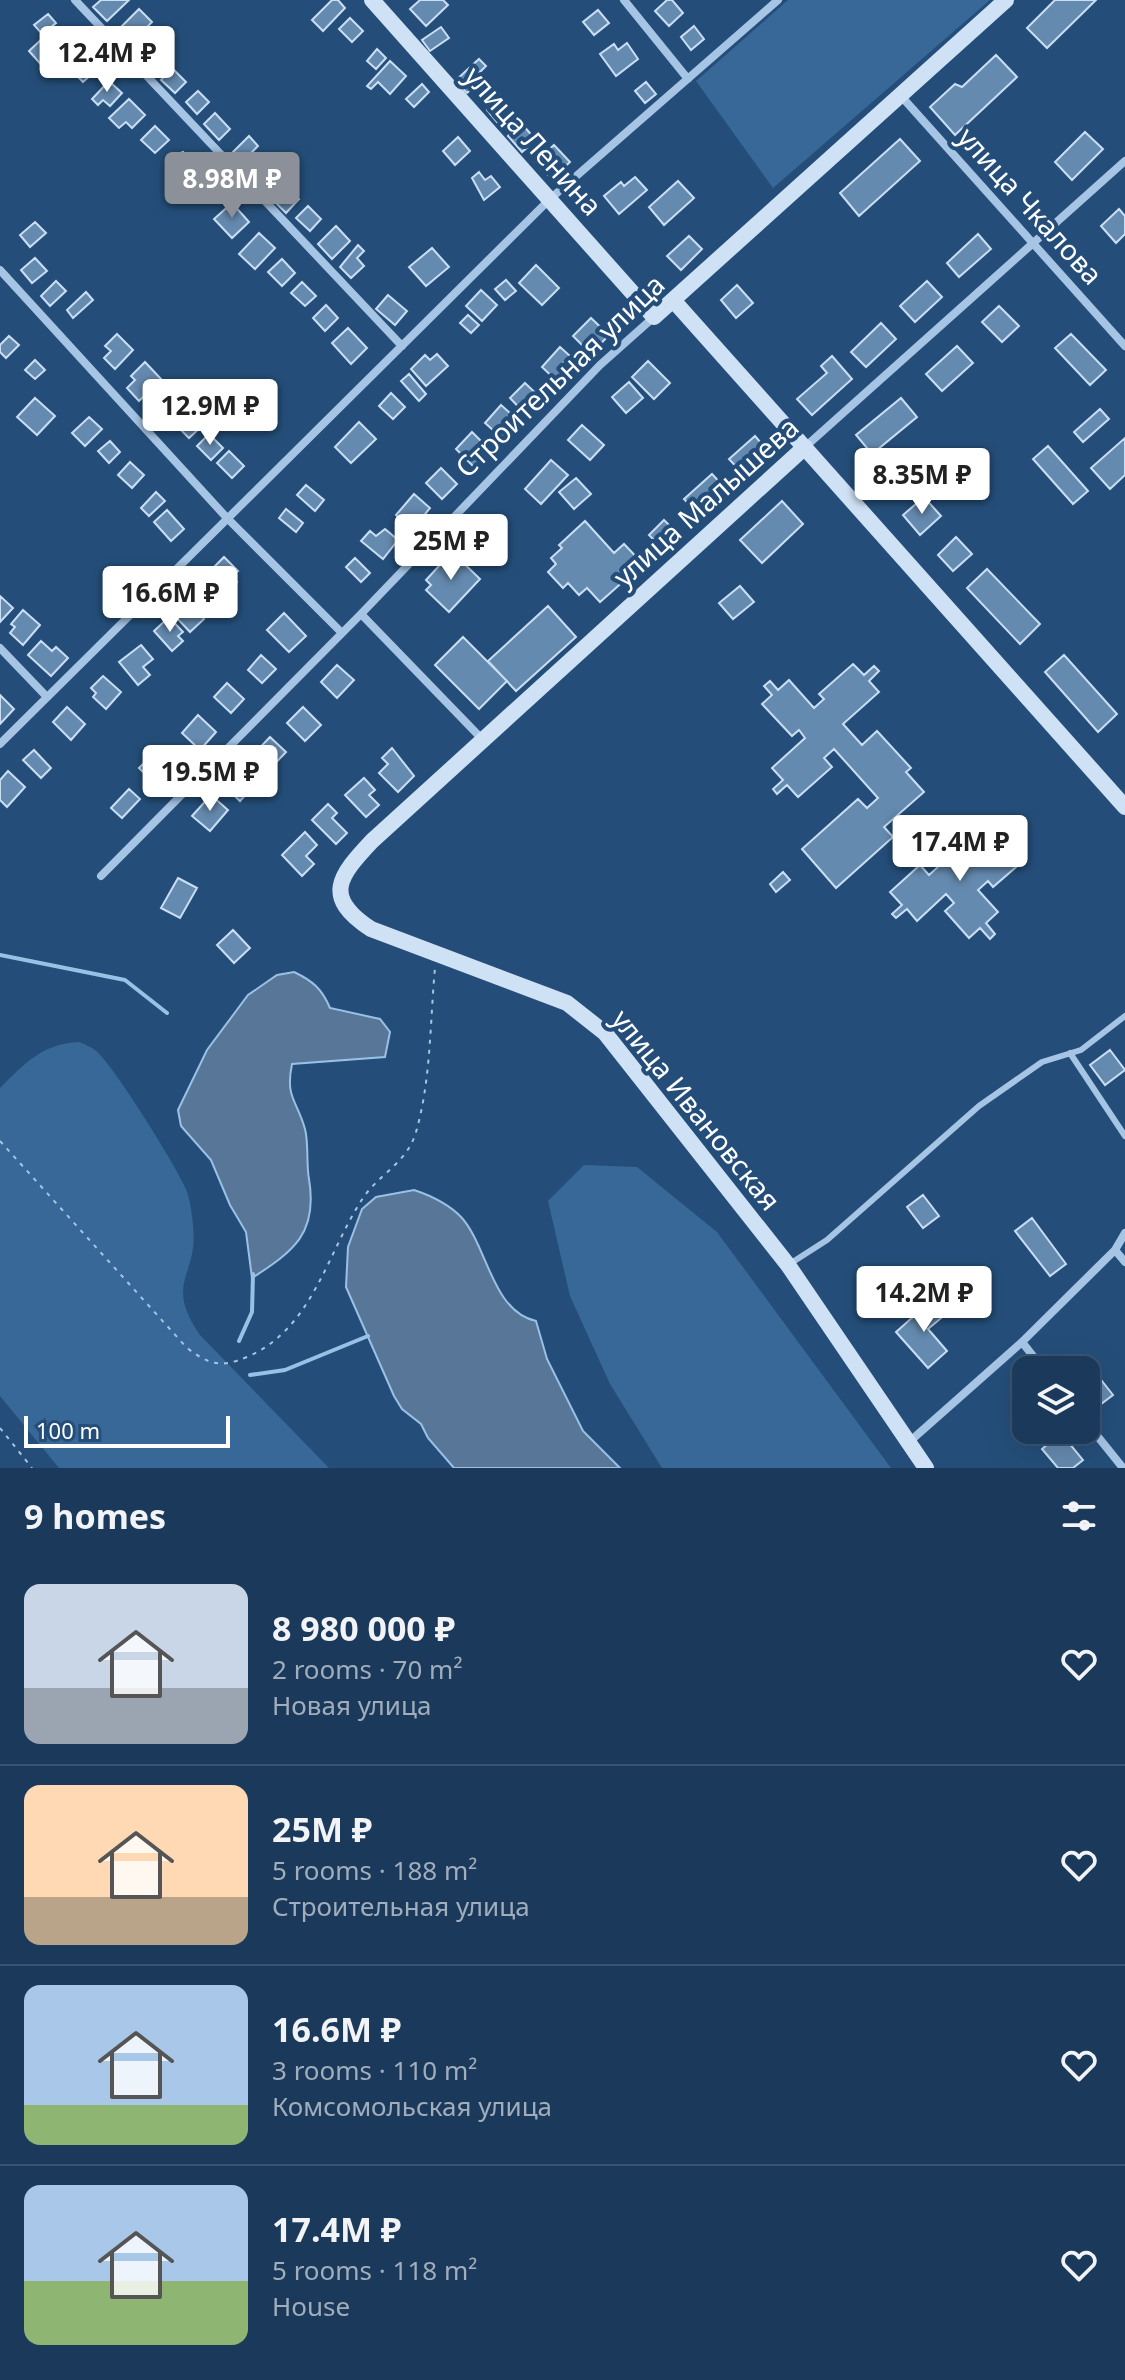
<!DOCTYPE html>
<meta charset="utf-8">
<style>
:root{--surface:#1b3a5b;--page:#284564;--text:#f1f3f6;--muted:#a0adbb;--line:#395471;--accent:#8c9099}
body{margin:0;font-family:"Noto Sans",sans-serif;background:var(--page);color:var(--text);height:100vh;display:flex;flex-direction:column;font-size:30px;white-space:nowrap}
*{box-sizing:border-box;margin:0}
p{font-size:26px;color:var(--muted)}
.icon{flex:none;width:44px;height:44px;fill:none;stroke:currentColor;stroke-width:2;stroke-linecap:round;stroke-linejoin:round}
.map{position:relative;height:1468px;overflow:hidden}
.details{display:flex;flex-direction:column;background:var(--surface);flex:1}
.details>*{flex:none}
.controls{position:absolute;left:1012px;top:1356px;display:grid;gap:16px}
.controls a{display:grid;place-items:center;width:88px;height:88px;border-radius:16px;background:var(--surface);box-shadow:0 8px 32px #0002,0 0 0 2px var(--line);font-size:40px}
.scale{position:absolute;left:24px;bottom:20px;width:206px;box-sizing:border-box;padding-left:8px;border:4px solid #fff;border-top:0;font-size:22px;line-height:28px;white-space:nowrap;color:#fff;-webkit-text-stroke:6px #244e79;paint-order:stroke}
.price{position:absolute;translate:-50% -68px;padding:0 18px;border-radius:8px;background:#fff;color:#222;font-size:26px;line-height:52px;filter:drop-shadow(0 2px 4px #0008)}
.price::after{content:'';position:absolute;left:50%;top:48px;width:24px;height:18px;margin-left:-12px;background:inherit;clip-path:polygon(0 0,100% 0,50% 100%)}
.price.active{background:var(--accent);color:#fff}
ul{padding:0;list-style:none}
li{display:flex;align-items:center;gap:24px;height:200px;padding:0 24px}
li+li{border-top:2px solid var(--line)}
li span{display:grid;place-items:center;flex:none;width:224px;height:160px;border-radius:16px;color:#555}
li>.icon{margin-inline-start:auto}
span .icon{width:96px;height:96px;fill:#fffc;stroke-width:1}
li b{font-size:34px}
h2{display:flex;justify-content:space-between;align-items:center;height:96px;padding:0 24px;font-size:34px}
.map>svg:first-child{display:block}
.green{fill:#376897}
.water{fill:#587798;stroke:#9ac1e5;stroke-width:2}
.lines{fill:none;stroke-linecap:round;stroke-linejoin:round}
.stream{stroke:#9ac1e5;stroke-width:4}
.building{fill:#658aaf;stroke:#c9def3;stroke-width:2}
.path{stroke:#a6c5e4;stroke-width:2;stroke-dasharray:4 6;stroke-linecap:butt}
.lane{stroke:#a6c5e4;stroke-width:6}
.street{stroke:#a6c5e4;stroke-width:8}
.secondary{stroke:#cfe1f4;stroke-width:16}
.labels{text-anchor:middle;stroke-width:8;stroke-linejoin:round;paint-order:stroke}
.street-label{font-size:28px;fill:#fff;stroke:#244e79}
</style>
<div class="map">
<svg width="1125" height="1468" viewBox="0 0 1125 1468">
<rect width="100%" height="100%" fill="#244e79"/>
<path class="green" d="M788,0H990L773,188L696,81Z
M79,1042C84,1044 91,1047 95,1050C113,1064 176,1166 186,1189C190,1199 192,1214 193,1225C199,1277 163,1281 200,1335L329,1468H59L0,1396V1088C25,1063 42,1044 79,1042Z
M584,1165L637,1167L717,1232L891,1468H662L610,1384L570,1296L548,1201Z"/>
<path class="water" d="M294,972C313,981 322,989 330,1008L380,1019L390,1032L385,1057L292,1064C285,1098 297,1100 305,1129C309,1145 306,1163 309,1179C318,1233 294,1251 252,1278L246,1232L230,1205L211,1160L181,1126L178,1110L207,1050L248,995L277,975Z
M414,1190C432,1196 449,1204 462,1218C488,1248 492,1311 536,1321L547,1359L583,1431L620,1468H454L428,1438L421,1424L402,1409L394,1396L346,1287L348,1247L362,1209L376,1197Z"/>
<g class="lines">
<path class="stream" d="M0,955L125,980L167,1013
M239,1341L252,1312L253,1274
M250,1375L285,1370L368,1336"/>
</g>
<path class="building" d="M101,0H129L107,21L93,7Z
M332,0H338L345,8L323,31L312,20Z
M420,0H443L448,5L426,26L410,9Z
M667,0H672L683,13L669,26L655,11Z
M1055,0H1096L1047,48L1027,28Z
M139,9L152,22L129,45L116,32Z
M598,10L609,23L594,35L583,22Z
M48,14L56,23L42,34L34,25Z
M350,18L363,31L352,42L339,29Z
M694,26L704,39L691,50L681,37Z
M441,27L449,38L430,51L422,40Z
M152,28L161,37L152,46L161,55L148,68L130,50Z
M45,36L58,51L45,69L29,51Z
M627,43L638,59L616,76L600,54L614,44L618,50Z
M377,49L386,58L376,69L367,61Z
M996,55L1017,77L955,135L930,107L955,84L962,87Z
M88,58L98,69L83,82L70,69Z
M479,59L486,66L479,73L484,78L467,93L455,81Z
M390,61L406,76L390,94L378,82L371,89L367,86Z
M172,68L186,82L175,93L161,80Z
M109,81L122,93L110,106L103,100L98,105L92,99Z
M646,82L656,94L645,103L635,91Z
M422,84L429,92L414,107L406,99Z
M198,91L209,102L197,114L186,102Z
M499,94L512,109L497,122L487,110Z
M129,99L145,115L132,128L126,122L119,128L109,118Z
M215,113L230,129L219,140L204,124Z
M521,123L536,140L522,152L508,136Z
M155,126L169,140L155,153L141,140Z
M1085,132L1103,149L1072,180L1055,162Z
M249,136L258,146L241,163L231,154Z
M458,137L470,151L455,165L443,151Z
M900,139L920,161L859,216L840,193Z
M554,145L570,162L552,179L535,162Z
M183,152L193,162L181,173L168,159Z
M261,159L278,175L265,189L252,178L258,172L253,167Z
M199,164L216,183L198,200L181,182Z
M479,172L485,180L491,176L500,187L484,200L472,178Z
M635,177L647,190L619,214L604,196L621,182L624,186Z
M678,181L694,198L664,225L649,207Z
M285,186L299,199L286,213L275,202L280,197L277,193Z
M232,203L249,222L232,238L214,219Z
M308,206L321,219L310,231L296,218Z
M1119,209L1125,216V234L1116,243L1101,226Z
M35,222L46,233L30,247L20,235Z
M336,226L350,241L332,259L318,244Z
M259,233L275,248L255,269L239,254Z
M978,234L991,249L959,277L947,263Z
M689,236L702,249L681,270L667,256Z
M358,245L364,251L357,258L364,266L351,278L340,267Z
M432,248L449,267L426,286L409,267Z
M35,258L47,271L32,283L21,270Z
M282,259L295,273L282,286L268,272Z
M536,265L559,288L542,305L519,283Z
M506,280L516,291L505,300L495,289Z
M56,281L66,291L50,306L41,296Z
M927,281L942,297L915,322L900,306Z
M302,282L316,296L305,306L291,293Z
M737,285L753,303L736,318L721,300Z
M481,290L497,305L482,321L466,306Z
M86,292L93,300L73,318L67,310Z
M388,295L407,311L395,325L376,309Z
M326,305L338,318L325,331L313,318Z
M999,306L1019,326L1002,342L982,322Z
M468,315L479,325L471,333L460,323Z
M591,318L609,335L591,354L573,336Z
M881,323L896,339L866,367L851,352Z
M348,328L367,348L351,364L332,343Z
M117,334L133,350L115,369L104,358L111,351L105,346Z
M1071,334L1106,370L1090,385L1055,348Z
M9,336L19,345L6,358L0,352V345Z
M957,346L973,363L942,391L926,374Z
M560,347L570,356L561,365L569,373L559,383L542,367Z
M437,354L448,366L426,386L411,369L425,355L430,360Z
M832,356L852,379L812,415L797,399L827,373L821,366Z
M35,360L45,370L35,379L25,370Z
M648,361L670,383L654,399L632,377Z
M145,362L161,379L139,401L127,388L135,380L131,376Z
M409,374L426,394L419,401L401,381Z
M629,382L643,398L626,413L612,397Z
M525,383L544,401L528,417L510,398Z
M167,390L182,404L168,418L154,405Z
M391,393L405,407L393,419L379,406Z
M35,398L55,416L37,435L17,417Z
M901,398L917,417L872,454L856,435Z
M501,405L519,421L503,439L485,423Z
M1100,409L1109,419L1083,442L1074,432Z
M188,412L202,426L189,438L175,424Z
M89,417L102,429L85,446L72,433Z
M359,422L376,439L351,463L335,447Z
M582,425L604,445L590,460L568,440Z
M472,432L491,451L475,468L456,449Z
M209,434L223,448L211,460L197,446Z
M755,436L767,450L742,473L729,459Z
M1125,438V475L1110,489L1091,468Z
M110,441L120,452L109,463L98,451Z
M1048,446L1088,491L1073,504L1033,459Z
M229,451L244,466L232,478L217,463Z
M551,460L568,475L541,504L525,489Z
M130,462L144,475L132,488L118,475Z
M441,468L457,484L442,499L426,483Z
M712,474L725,488L697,513L684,499Z
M576,478L591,494L574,509L559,492Z
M306,485L324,500L315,511L297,495Z
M156,492L165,501L149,516L141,508Z
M414,494L430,508L413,529L396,515Z
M924,497L941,516L920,535L903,515Z
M782,501L803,524L762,563L740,540Z
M286,509L303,523L296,532L279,518Z
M167,510L184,529L171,541L154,522Z
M664,520L681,537L666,552L649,535Z
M585,521L614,553L624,544L643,564L600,602L587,588L579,595L568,583L563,588L548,572L556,564L551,558L562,548L559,545Z
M385,529L398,540L383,559L361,541L370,531L376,536Z
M956,537L972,554L953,571L938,555Z
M452,552L480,579L449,612L426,590L431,585L426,580Z
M224,557L238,571L232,577L237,582L229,590L210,571Z
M355,558L370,573L361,582L346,567Z
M987,569L1040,624L1020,644L967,588Z
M740,586L754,602L733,619L719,603Z
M0,596L13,608L0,622Z
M187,602L204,619L190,632L174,615Z
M548,606L576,637L516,691L488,661Z
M23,610L40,625L23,645L10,633L15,627L11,624Z
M284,613L306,636L289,652L267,630Z
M169,617L183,632L178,636L183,641L172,651L154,631Z
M463,637L507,681L479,709L435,665Z
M41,641L52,651L56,647L68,658L51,676L28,655Z
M141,645L153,659L143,667L150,675L138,685L119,662Z
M261,655L276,669L262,683L248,670Z
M1064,655L1117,714L1098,732L1045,672Z
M853,664L864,675L874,666L879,671L869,681L879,692L843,724L862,745L877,731L911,768L906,772L924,792L884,827L893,837L836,888L802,849L858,799L867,808L878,798L834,749L824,758L832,767L798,797L787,785L777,794L773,789L783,780L772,768L805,738L799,730L792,736L762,704L772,695L764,686L770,681L778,690L789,680L814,708L824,699L819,694Z
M337,665L354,680L337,698L321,682Z
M103,676L121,692L106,709L93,697L96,693L91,688Z
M227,683L244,699L231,713L214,697Z
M0,695L14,709L0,724Z
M67,707L85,724L71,740L53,722Z
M303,707L321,725L305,741L287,723Z
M198,715L216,732L200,750L182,733Z
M270,737L286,752L267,772L251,757Z
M392,748L414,776L398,792L379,773L388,764L382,758Z
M34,750L51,768L41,778L23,760Z
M157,750L176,769L158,787L139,768Z
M245,767L259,780L240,801L226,788Z
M8,771L25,787L7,807L0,800V780Z
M364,778L375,790L369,795L379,805L366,817L345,795Z
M129,789L140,799L122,818L111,808Z
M211,795L228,810L210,831L192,816Z
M328,804L337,813L332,818L347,833L336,844L312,820Z
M305,832L317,845L306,856L314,864L302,876L282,855Z
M997,832L1008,844L1017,836L1022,841L1013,849L1023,861L993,887L988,881L978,890L998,912L986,923L995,934L990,939L980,928L969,938L945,911L954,903L946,894L917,921L907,909L896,918L892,914L902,905L890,892L920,865L929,875L939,866L930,855L948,839L967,859Z
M783,872L790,880L776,892L770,884Z
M178,878L197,888L180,918L161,908Z
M233,930L250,948L234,963L217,945Z
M1110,1050L1125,1070L1105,1085L1090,1065Z
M923,1195L939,1216L923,1228L907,1207Z
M1032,1218L1066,1264L1050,1276L1015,1231Z
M908,1272L926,1296L899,1316L890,1304L895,1300L886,1288Z
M933,1299L946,1314L928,1329L947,1351L928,1368L896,1332Z
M1087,1362L1113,1395L1097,1407L1086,1393V1370H1076Z
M1056,1437L1061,1442L1065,1438L1083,1460L1073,1468H1058L1042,1449Z"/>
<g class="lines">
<path class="path" d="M0,1141L187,1348C210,1365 220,1368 247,1357C313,1329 327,1252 363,1198C380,1173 407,1163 416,1132C431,1081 430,1021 435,968
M0,1428L32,1468"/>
<path class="lane" d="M1070,1053L1125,1136
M788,1265L827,1240L979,1106L1042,1062L1081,1050L1125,1016"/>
<path class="street" d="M75,0L402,346
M624,0L688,79
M901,96L1125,346
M0,270L227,518L342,633
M805,447L1125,161
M361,614L483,740
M0,648L47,697
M0,744L550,199L778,0
M101,876L361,614L600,365L654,317
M1115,1250L1125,1262
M1022,1342L1044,1370
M1086,1422L1123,1468
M908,1443L1022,1342L1115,1250L1125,1233"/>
<path class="secondary" d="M372,0L654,317L1006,0
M673,300L1125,807
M805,447L372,841C339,876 322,897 371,929L567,1003L605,1033L788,1265L926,1468"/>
</g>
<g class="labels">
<g class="street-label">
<text transform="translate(533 141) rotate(48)" y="10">улица Ленина</text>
<text transform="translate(1030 206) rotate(48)" y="10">улица Чкалова</text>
<text transform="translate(560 376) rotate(-44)" y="10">Строительная улица</text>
<text transform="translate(706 502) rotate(-42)" y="10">улица Малышева</text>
<text transform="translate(696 1110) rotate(51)" y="10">улица Ивановская</text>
</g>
</g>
</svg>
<div class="controls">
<a><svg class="icon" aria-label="layers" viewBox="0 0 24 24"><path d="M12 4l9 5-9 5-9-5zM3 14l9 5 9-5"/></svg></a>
</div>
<div class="scale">100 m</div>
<b class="price" style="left:107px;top:94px">12.4M ₽</b>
<b class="price active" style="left:232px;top:220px">8.98M ₽</b>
<b class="price" style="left:210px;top:447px">12.9M ₽</b>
<b class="price" style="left:922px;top:516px">8.35M ₽</b>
<b class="price" style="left:451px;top:582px">25M ₽</b>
<b class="price" style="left:170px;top:634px">16.6M ₽</b>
<b class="price" style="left:210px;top:813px">19.5M ₽</b>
<b class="price" style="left:960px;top:883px">17.4M ₽</b>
<b class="price" style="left:924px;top:1334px">14.2M ₽</b>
</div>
<section class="details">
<h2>9 homes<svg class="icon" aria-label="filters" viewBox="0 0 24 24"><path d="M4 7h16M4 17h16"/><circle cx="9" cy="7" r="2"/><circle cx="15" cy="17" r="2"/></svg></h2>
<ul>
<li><span style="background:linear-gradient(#c9d6e8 65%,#9aa5b1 0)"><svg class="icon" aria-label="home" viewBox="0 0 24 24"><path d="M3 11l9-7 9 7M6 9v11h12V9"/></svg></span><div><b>8 980 000 ₽</b><p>2 rooms · 70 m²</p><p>Новая улица</p></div><svg class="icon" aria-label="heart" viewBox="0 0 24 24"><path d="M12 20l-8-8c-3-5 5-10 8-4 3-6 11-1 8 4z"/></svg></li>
<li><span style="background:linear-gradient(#ffd9b3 70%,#b9a48a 0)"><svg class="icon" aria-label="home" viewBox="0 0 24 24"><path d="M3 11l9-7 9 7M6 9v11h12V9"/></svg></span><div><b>25M ₽</b><p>5 rooms · 188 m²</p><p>Строительная улица</p></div><svg class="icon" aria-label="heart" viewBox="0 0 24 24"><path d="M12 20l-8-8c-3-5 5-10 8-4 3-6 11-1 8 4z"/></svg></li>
<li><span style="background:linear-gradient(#a9c7e8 75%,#8fb573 0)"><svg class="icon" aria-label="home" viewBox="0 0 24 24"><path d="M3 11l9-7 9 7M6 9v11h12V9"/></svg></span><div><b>16.6M ₽</b><p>3 rooms · 110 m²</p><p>Комсомольская улица</p></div><svg class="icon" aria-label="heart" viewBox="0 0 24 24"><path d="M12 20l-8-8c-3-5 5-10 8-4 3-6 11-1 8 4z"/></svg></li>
<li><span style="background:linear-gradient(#a9c7e8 60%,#8fb573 0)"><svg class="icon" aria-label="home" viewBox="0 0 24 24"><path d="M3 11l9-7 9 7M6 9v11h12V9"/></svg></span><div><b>17.4M ₽</b><p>5 rooms · 118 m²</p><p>House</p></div><svg class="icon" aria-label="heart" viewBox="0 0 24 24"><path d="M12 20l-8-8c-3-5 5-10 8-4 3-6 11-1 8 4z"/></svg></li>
</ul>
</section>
